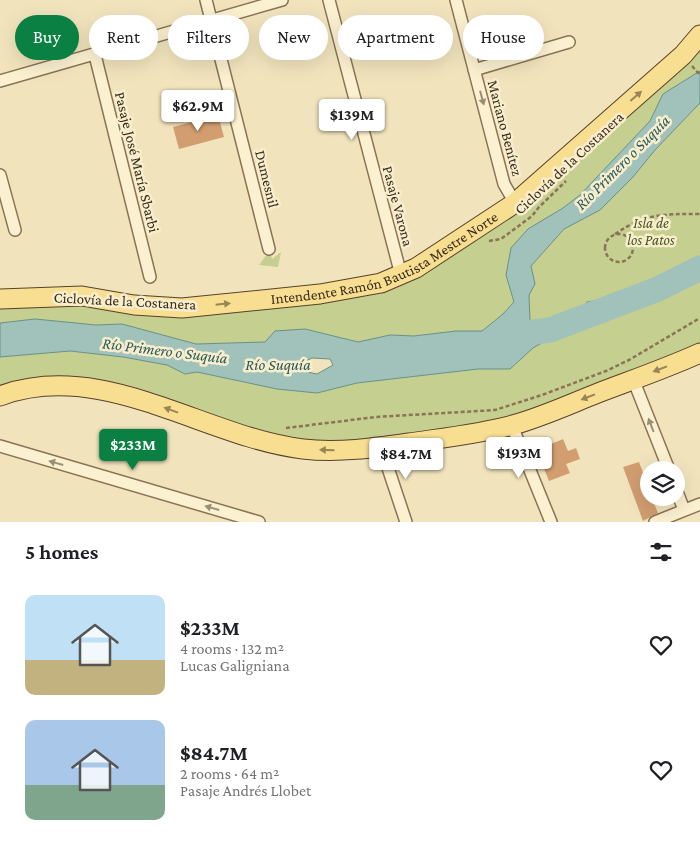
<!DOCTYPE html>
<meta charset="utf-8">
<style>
:root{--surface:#fff;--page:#f2f2f2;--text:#202124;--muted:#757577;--accent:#0b8043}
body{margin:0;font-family:"Crimson Pro",serif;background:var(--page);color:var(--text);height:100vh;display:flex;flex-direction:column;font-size:19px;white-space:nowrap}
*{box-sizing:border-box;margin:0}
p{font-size:16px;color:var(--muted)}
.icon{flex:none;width:28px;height:28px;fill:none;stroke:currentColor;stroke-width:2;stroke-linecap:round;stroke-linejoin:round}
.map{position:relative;height:522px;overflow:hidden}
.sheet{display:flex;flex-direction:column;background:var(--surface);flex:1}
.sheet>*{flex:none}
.banner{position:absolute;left:15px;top:15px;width:670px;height:45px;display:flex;gap:10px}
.buttons{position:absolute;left:640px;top:461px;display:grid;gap:10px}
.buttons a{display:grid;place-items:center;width:45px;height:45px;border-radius:50%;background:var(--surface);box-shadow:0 5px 20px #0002;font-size:25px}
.price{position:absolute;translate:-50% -42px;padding:0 11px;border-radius:5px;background:#fff;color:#222;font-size:16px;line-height:32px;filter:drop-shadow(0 1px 2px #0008)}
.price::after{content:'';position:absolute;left:50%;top:30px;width:15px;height:11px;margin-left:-8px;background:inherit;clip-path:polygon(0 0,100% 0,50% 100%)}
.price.selected{background:var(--accent);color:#fff}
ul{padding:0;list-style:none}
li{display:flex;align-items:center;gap:15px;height:125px;padding:0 25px}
li span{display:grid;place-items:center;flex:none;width:140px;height:100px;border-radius:10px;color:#555}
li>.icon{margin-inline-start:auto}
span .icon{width:60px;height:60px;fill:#fffc;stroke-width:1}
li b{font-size:21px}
h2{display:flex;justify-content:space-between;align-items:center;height:60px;padding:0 25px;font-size:21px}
.chip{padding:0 18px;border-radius:22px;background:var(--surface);box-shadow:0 5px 20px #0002;font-size:18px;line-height:45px}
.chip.selected{background:var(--accent);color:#fff}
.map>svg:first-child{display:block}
.green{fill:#c4cf90}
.water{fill:#a1c2ba;stroke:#689088;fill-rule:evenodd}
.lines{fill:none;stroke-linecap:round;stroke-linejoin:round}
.river{stroke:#a1c2ba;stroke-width:25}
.building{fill:#d29e70}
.street-casing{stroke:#8a7455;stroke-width:14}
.primary-casing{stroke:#57412a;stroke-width:21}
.path{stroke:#8a7455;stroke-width:2.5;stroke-dasharray:4 2.5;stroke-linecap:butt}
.street{stroke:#fbf1d0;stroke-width:11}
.primary{stroke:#f8de91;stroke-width:19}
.oneway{fill:#988456}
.oneway2{fill:#9a8e76}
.labels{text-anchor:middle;stroke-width:5;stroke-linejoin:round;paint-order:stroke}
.street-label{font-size:15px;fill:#382b1b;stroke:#f8eecd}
.park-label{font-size:15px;font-style:italic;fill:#455620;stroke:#f8eecd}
.water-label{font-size:16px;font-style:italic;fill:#295959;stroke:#f8eecd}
</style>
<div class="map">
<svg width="700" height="522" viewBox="0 0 700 522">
<rect width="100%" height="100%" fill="#f1e4bd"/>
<path class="green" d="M700,35V71L663,94L650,121L580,195L563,208L506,275L514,302L503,314L482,331H456L414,336L390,335L358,342L305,329L266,342L196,344L122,324L96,325L35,319L0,323V299L134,305L381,283L515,203Z
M700,103V269L689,277L668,287L636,294L587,302L564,327H547L530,321L529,295L535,284L531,266L564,229L600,210L633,177L655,150Z
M270,250L272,259L281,252L278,267L259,265Z
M700,279V353L528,420L306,449L81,387L0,396V357L70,351L123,357L167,365L185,374L197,372L277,389L317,393L357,383L478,369H510L533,348L545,341L581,330L611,315L650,304Z"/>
<path class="water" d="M700,71V103L697,106L655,150L633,177L600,210L564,229L531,266L535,284L529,295L530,321L547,327H564L587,302L636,294L668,287L689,277L700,269V279L650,304L611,315L581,330L545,341L533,348L510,369H478L357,383L317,393L277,389L197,372L185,374L167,365L123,357L70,351L0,357V323L35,319L96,325L122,324L196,344L265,342L275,331L305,329L358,342L390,335L414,336L456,331H482L503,314L514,302L506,275L511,248L528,229L563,208L580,195L650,121L663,94ZM312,358L330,359L333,365L317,374L307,372L302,363Z"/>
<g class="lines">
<path class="river" d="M526,333L550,330L658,289L700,268"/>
</g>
<path class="building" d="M218,115L224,137L179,149L173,127Z
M563,439L568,451L576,448L580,459L566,464L570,473L549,481L540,458L542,457L540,453L552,448L551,444Z
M639,462L649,488V498H652L658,513L643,521L623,467Z"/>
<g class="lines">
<g class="street-casing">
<path id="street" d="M206,0L269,249
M329,0L401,275
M456,0L504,184L515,203
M95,55L150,277
M474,70L569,42
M0,81L282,0
M0,175L15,230
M633,379L669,470
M512,426L551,522
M0,446L259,522
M381,447L406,522
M676,489L684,510
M655,522L700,504"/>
</g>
<g class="primary-casing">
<g id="primary">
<path id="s1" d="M0,299L82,296L134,305L182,308L320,294L381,283L416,268L515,203L683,55L700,35"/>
<path d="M0,396C102,358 204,437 303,449C338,453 374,448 409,443C443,438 480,434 513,425C542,417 570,404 598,393C632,380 667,368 700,353"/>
</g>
</g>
<path class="path" d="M692,66L700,75
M605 248a14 14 0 1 1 28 0a14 14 0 1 1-28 0Z
M615,234C646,213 664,214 700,214
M489,241L501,239L532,216L539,207L566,181
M286,428L376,417L495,410L542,395L606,371L629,360L700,318"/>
<use href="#street" class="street"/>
<use href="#primary" class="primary"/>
</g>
<defs><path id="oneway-solid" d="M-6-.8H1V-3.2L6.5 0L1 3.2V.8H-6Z" transform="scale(1.25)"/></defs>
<g class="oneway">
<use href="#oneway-solid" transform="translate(636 96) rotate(-41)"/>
<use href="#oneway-solid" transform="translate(223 304) rotate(-6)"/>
<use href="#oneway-solid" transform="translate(660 369) rotate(159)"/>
<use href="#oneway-solid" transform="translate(588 397) rotate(159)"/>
<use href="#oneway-solid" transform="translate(171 410) rotate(-160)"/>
<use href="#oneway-solid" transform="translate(327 450) rotate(-179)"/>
</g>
<g class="oneway2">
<use href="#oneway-solid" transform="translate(482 98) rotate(75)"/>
<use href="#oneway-solid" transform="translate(651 425) rotate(-111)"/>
<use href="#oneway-solid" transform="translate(56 463) rotate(-164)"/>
<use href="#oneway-solid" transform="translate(212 508) rotate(-164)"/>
</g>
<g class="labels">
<g class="street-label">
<text transform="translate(505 128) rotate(75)" y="5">Mariano Benítez</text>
<text transform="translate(137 162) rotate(76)" y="5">Pasaje José María Sbarbi</text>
<text transform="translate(569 163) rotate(-43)" y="5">Ciclovía de la Costanera</text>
<text transform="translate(267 179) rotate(76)" y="5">Dumesnil</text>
<text transform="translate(398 206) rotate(75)" y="5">Pasaje Varona</text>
<text dy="5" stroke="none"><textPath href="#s1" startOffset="395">Intendente Ramón Bautista Mestre Norte</textPath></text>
<text transform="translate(125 301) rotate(3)" y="5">Ciclovía de la Costanera</text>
</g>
<g class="park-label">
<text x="651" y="228">Isla de<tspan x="651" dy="17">los Patos</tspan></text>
</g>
<g class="water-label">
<text transform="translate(622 162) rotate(-45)" y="6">Río Primero o Suquía</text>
<text transform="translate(165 350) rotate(7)" y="6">Río Primero o Suquía</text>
<text x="278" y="370">Río Suquía</text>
</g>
</g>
</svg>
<div class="buttons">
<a><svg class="icon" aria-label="layers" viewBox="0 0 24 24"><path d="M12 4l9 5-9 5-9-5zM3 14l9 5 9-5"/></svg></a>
</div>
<b class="price" style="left:198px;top:132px">$62.9M</b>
<b class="price" style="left:352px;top:141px">$139M</b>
<b class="price selected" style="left:133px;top:471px">$233M</b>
<b class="price" style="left:519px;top:479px">$193M</b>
<b class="price" style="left:406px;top:480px">$84.7M</b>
<div class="banner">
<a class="chip selected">Buy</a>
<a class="chip">Rent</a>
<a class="chip">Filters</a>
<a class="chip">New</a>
<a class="chip">Apartment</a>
<a class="chip">House</a>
</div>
</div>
<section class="sheet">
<h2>5 homes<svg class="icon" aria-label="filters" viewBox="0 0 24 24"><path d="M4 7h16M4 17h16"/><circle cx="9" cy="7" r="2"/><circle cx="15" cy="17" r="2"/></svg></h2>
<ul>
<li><span style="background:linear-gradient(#bfe0f5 65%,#c2b280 0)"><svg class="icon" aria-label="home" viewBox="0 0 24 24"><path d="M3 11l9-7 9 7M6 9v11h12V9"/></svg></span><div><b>$233M</b><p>4 rooms · 132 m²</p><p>Lucas Galigniana</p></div><svg class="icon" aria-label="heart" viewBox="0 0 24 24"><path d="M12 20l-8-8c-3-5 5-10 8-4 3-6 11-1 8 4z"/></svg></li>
<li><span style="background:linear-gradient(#a9c7e8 65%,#7fa58c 0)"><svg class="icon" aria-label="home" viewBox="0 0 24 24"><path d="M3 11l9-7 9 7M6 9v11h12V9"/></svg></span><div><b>$84.7M</b><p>2 rooms · 64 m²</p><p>Pasaje Andrés Llobet</p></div><svg class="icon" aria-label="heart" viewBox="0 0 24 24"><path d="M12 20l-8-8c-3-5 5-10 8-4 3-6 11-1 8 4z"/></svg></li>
</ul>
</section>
